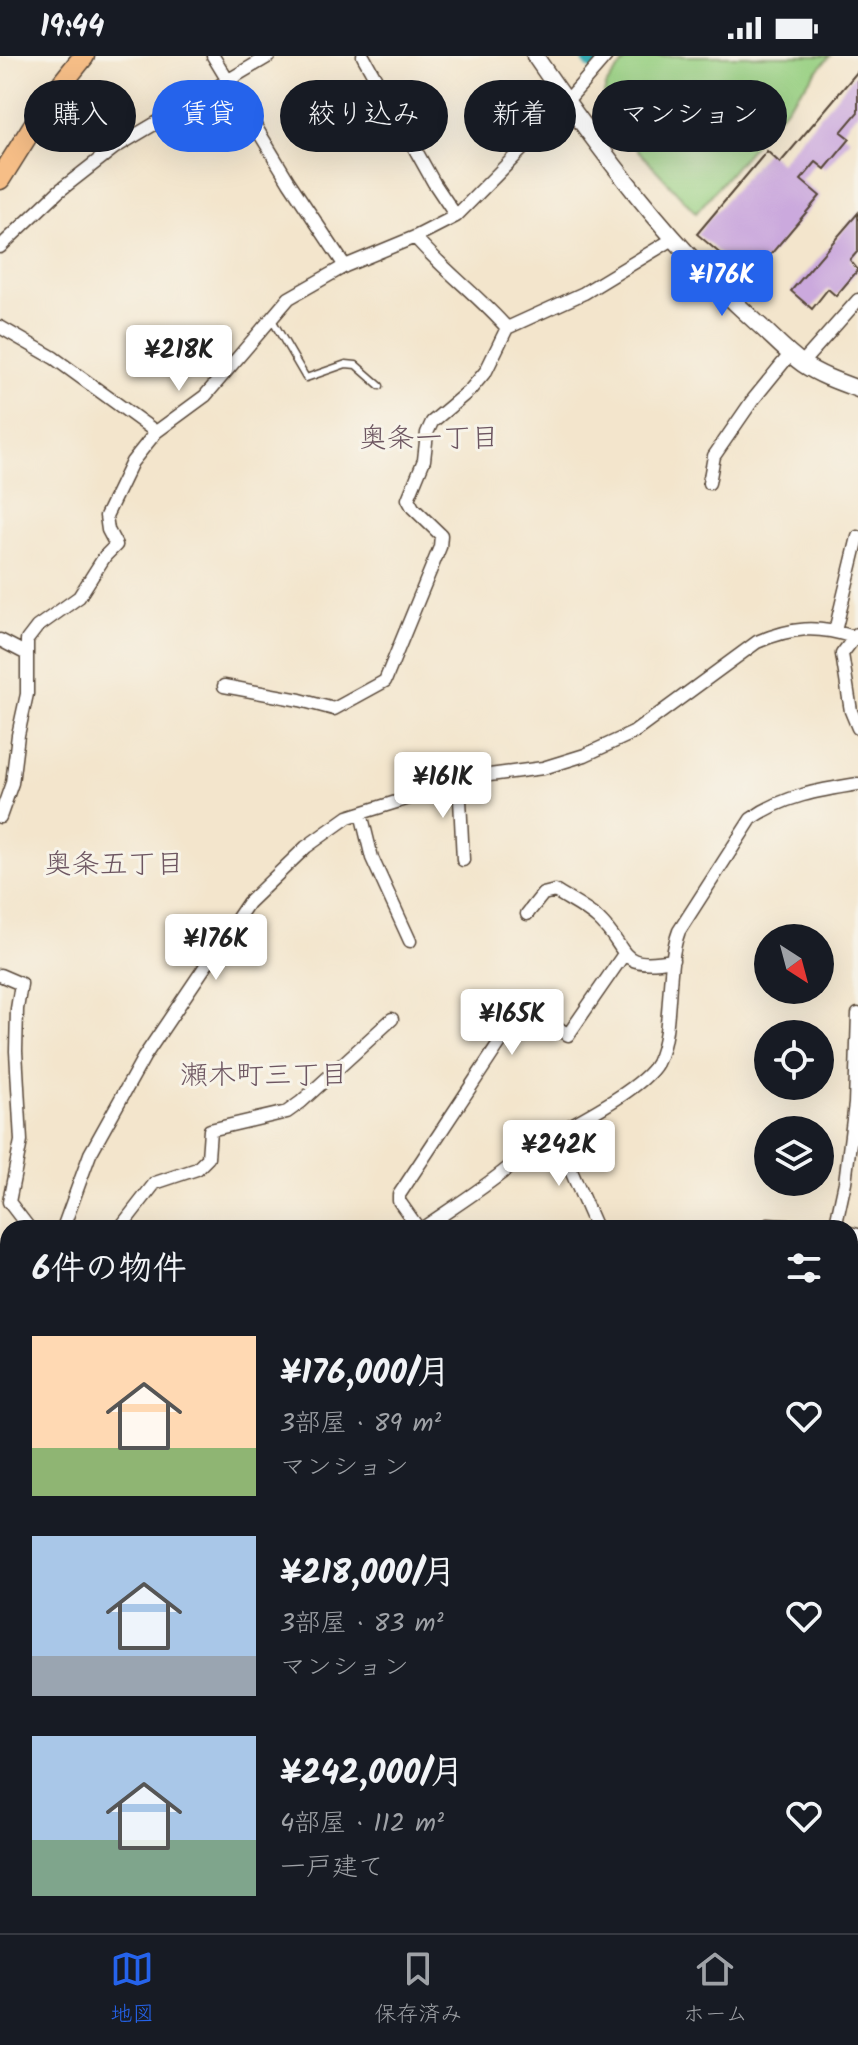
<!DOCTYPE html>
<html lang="ja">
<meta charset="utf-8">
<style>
:root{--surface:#171b24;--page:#242831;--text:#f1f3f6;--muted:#9ea1a6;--line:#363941;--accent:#2563eb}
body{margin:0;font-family:Kalam,"Klee One",sans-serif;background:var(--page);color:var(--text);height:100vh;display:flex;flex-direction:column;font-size:30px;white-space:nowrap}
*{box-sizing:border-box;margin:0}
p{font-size:26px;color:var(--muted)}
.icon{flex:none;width:44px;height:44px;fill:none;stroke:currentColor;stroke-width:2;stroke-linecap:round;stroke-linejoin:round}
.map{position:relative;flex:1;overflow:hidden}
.drawer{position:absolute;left:0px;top:1164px;width:858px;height:714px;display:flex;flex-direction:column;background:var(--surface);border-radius:24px 24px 0 0;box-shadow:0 8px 32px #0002}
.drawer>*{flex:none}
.banner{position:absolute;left:24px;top:24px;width:810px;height:72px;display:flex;gap:16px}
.needle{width:52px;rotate:144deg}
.controls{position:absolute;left:754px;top:868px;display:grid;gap:16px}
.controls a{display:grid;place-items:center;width:80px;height:80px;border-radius:50%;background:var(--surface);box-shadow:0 8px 32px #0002;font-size:40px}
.price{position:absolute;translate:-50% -68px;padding:0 18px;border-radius:8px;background:#fff;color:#222;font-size:26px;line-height:52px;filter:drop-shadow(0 2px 4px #0008)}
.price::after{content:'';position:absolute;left:50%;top:48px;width:24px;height:18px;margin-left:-12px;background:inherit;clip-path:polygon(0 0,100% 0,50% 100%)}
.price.current{background:var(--accent);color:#fff}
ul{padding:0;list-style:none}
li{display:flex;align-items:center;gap:24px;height:200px;padding:0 32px}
li span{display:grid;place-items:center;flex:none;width:224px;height:160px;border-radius:0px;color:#555}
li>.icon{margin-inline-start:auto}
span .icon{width:96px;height:96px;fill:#fffc;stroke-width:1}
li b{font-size:34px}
h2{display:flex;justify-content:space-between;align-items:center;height:96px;padding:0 32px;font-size:34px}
.tag{padding:0 28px;border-radius:36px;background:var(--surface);box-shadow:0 8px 32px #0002;font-size:28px;line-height:72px}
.tag.current{background:var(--accent);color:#fff}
.status{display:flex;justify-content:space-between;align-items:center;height:56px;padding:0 40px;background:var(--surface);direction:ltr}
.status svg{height:22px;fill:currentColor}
.menu{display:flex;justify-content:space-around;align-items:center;height:112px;border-top:2px solid var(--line);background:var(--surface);font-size:22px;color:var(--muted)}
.menu a{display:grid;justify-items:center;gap:4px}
.menu .current{color:var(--accent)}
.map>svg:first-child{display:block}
.green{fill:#99d083;stroke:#6a7d50;stroke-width:2}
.forest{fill:#7ab271;stroke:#5a6e48;stroke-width:2}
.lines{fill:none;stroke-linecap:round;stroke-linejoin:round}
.river{stroke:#3badb5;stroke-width:26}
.building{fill:#cba9dd}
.service-casing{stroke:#574638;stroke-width:9}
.minor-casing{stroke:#574638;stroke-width:15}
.tertiary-casing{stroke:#574638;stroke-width:19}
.primary-casing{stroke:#574638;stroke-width:23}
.service{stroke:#fff;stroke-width:6}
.minor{stroke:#fff;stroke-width:12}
.tertiary{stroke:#fff;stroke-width:16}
.primary{stroke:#f6be87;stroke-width:20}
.labels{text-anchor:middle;stroke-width:6;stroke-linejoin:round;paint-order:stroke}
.neighbourhood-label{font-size:28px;fill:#6d5661;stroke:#f7f3e8}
</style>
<div class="status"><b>19:44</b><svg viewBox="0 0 49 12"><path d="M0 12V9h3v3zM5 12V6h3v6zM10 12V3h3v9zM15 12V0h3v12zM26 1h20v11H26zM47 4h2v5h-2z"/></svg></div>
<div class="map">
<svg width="858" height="1877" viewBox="0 0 858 1877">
<rect width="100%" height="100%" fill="#f7f3e8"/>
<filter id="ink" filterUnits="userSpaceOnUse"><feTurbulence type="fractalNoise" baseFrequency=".0125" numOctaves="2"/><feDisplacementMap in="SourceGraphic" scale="16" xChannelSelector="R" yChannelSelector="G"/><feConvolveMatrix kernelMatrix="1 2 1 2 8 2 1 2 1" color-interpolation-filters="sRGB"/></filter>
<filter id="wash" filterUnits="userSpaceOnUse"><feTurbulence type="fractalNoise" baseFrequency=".006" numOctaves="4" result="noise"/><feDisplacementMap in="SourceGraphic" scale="32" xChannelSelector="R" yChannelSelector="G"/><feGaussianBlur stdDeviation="1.8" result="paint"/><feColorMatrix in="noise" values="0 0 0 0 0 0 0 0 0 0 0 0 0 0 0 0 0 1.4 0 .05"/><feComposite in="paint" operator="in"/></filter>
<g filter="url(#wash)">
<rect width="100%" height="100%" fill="#f3e5cc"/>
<path class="green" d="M630,0H830L696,157L608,62C595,33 612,21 630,0Z"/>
<path class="forest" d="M0,1392L8,1429V1827L0,1829Z"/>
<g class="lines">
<path class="river" d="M595,2L597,0"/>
</g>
<g id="blocks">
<path class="building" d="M858,15V56L841,76L850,83L825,113L816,106L801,124L820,140L750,223L697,178L767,95L780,107Z
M858,157V195L850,204L858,214L836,240L828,233L812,253L791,235Z"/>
</g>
</g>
<g filter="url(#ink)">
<use href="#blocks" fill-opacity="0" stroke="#574638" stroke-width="2"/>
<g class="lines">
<g class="service-casing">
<path id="service" d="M271,262L306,322L346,308L356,309L380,330
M850,1460L858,1465"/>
</g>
<g class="minor-casing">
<path id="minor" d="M213,0L289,126L345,210
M363,0L434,127L456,160
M415,181C443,214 478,239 507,272
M0,191L59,135L114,92L269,0
M0,271L54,302L156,376
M802,307L858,244
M709,427L714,400L752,345L791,297
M835,575L858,481
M857,578L842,598L851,655L858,672
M0,584L25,597
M224,630L300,644L334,653L385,625L440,491L441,479L413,452L408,443L424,404L427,377L432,366L470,334L486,315L507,272L584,237L673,183
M459,723L463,804
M361,757L372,802L410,885
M0,761L12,727L18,679L27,638V584L37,571L79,541L105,500L116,489L108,474L106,460L132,406L156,376L205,340L289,242L345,210L415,181L456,160L546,69L606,0
M527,858L543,838L555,835C569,844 586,852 598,863C631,894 615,914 673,904
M0,919L21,928L17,953L16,995L21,1085L9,1146L29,1172
M555,1078L596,1172
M63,1172L90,1098L144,1001L248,847L306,791L348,761L425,737L459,723L543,712L585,699L633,677L757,586C793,571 816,569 854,581
M120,1172L155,1127L197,1113L208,1102L210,1074L287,1056L301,1046L392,963
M418,1172L399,1145V1139L520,956L528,950L568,979L624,898
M423,1172C452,1152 481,1134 508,1112C516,1106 522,1097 530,1091C538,1084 548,1082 557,1077C582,1063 644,1031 657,1007C674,973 665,912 679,875L751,763C783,740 820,734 858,728
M768,1172V1169L815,1172
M835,1172L845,1126L855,1048L858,958
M850,1177L858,1179
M0,1317L8,1298
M0,1415L8,1436
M850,1656L858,1690
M850,1761L858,1758
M449,1870L463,1877
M840,1870L849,1877
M233,1877L244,1870
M477,1877L482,1870"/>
</g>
<g class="tertiary-casing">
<path id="tertiary" d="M535,0C600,95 671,190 757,267C772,280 786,296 803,308C819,319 839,326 858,333
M850,1433L858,1395
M615,1877L619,1870"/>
</g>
<g class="primary-casing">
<path id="primary" d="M0,123L52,40L84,0"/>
</g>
<use href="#service" class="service"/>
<use href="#minor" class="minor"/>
<use href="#tertiary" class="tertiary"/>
<use href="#primary" class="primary"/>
</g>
</g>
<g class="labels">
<g class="neighbourhood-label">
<text x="429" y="391">奥条一丁目</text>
<text x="114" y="817">奥条五丁目</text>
<text x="264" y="1028">瀬木町三丁目</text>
</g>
</g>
</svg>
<div class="controls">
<a><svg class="needle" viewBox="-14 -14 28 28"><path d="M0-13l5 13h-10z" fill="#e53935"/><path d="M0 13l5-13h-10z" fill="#9ea1a6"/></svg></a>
<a><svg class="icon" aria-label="locate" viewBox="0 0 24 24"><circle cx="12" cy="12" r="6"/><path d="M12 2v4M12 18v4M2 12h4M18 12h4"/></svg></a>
<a><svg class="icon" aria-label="layers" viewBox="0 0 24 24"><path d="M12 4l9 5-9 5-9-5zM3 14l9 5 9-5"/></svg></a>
</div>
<b class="price current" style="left:722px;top:262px">¥176K</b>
<b class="price" style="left:179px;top:337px">¥218K</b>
<b class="price" style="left:443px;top:764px">¥161K</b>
<b class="price" style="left:216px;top:926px">¥176K</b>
<b class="price" style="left:512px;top:1001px">¥165K</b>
<b class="price" style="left:559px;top:1132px">¥242K</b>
<div class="banner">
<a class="tag">購入</a>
<a class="tag current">賃貸</a>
<a class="tag">絞り込み</a>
<a class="tag">新着</a>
<a class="tag">マンション</a>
</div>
<section class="drawer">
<h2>6件の物件<svg class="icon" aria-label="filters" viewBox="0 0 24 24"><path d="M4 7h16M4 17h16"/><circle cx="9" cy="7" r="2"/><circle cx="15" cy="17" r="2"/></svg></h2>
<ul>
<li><span style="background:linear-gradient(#ffd9b3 70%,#8fb573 0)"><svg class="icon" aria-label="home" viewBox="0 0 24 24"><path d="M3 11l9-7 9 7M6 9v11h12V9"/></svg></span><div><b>¥176,000/月</b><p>3部屋 · 89 m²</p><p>マンション</p></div><svg class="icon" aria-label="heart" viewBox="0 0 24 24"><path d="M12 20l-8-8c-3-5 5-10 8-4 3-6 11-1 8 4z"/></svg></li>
<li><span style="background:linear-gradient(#a9c7e8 75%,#9aa5b1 0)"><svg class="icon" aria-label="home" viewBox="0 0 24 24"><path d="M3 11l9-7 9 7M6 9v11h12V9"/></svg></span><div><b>¥218,000/月</b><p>3部屋 · 83 m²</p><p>マンション</p></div><svg class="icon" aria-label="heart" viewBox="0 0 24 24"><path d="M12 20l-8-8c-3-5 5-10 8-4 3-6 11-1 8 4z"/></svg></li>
<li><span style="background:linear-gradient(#a9c7e8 65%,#7fa58c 0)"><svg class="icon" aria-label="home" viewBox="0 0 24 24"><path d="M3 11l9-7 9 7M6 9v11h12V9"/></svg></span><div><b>¥242,000/月</b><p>4部屋 · 112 m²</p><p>一戸建て</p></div><svg class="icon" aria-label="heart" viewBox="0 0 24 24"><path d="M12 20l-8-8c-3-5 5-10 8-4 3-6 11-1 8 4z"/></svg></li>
</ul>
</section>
</div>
<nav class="menu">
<a class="current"><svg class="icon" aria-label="map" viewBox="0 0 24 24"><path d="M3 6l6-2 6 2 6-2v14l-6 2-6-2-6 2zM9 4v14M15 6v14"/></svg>地図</a>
<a><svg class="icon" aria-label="saved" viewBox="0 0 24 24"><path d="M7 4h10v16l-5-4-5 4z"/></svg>保存済み</a>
<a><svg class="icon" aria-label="home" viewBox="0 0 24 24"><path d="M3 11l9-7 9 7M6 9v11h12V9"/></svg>ホーム</a>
</nav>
